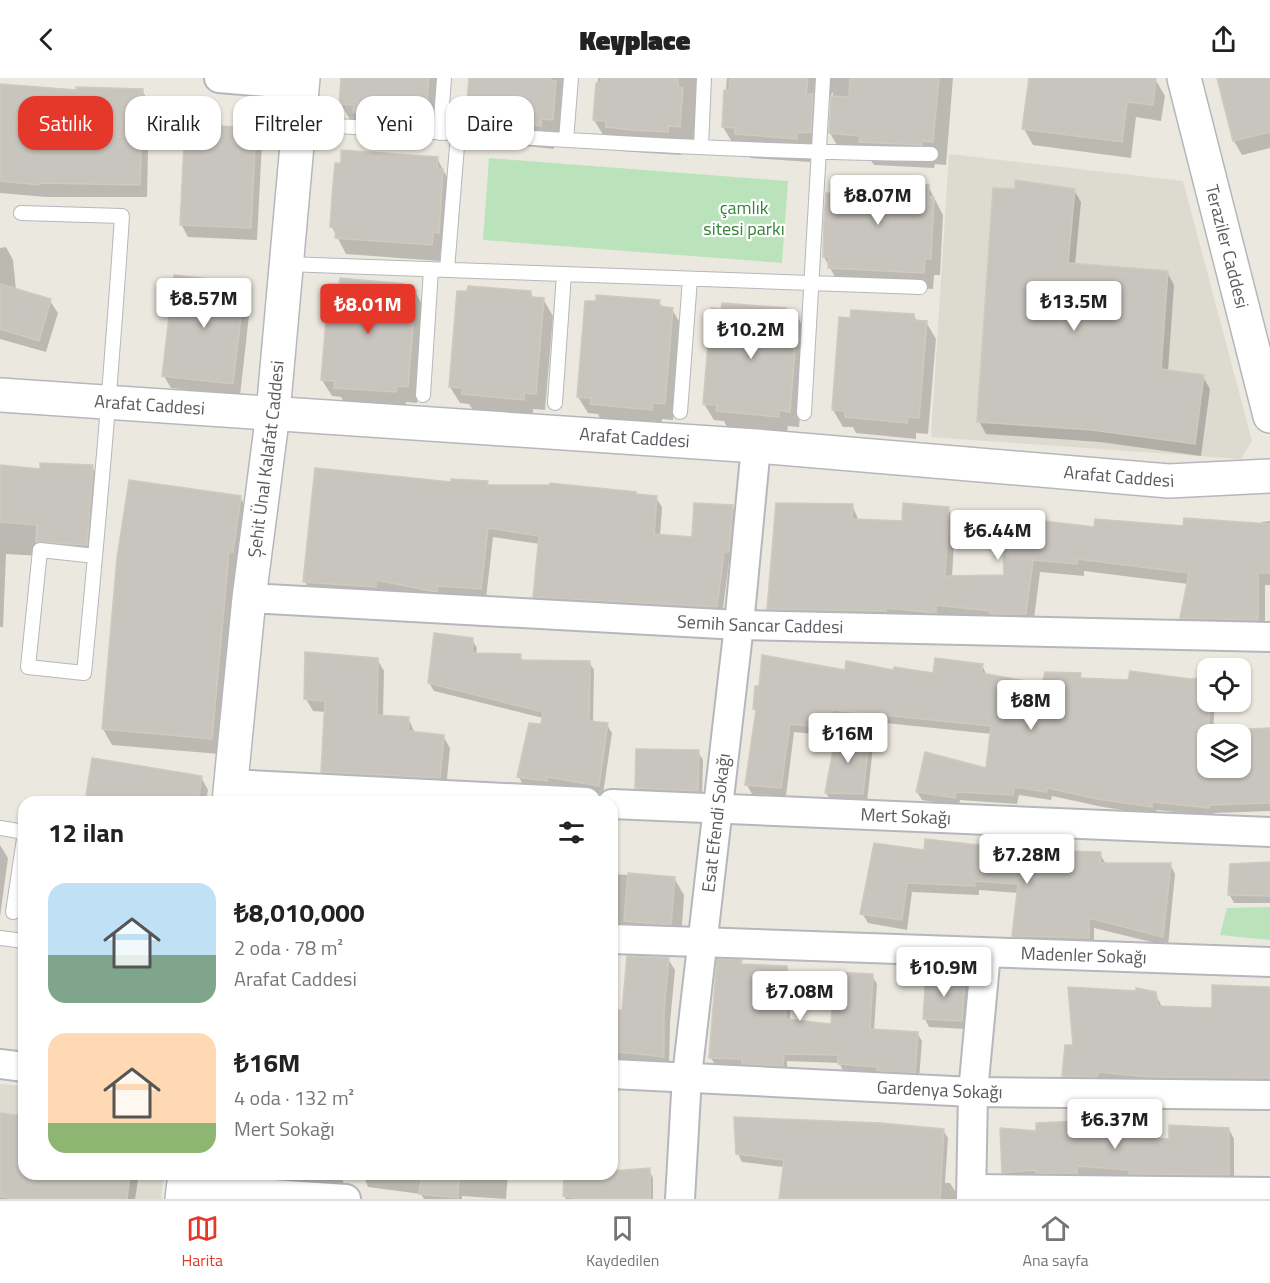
<!DOCTYPE html>
<html lang="tr">
<meta charset="utf-8">
<style>
:root{--surface:#fff;--page:#f6f6f6;--text:#222;--muted:#767676;--line:#e0e0e0;--accent:#e5382b}
body{margin:0;font-family:"Titillium Web",sans-serif;background:var(--page);color:var(--text);height:100vh;display:flex;flex-direction:column;font-size:22px;white-space:nowrap}
*{box-sizing:border-box;margin:0}
p{font-size:20px;color:var(--muted)}
.icon{flex:none;width:33px;height:33px;fill:none;stroke:currentColor;stroke-width:2;stroke-linecap:round;stroke-linejoin:round}
.map{position:relative;flex:1;overflow:hidden}
.panel{position:absolute;left:18px;top:718px;width:600px;height:384px;display:flex;flex-direction:column;background:var(--surface);border-radius:18px;box-shadow:0 2px 4px #0004}
.panel>*{flex:none}
.top-card{position:absolute;left:18px;top:18px;width:600px;height:54px;display:flex;gap:12px}
.tools{position:absolute;left:1197px;top:580px;display:grid;gap:12px}
.tools a{display:grid;place-items:center;width:54px;height:54px;border-radius:12px;background:var(--surface);box-shadow:0 2px 4px #0004;font-size:30px}
.price{position:absolute;translate:-50% -51px;padding:0 14px;border-radius:6px;background:#fff;color:#222;font-size:20px;line-height:39px;filter:drop-shadow(0 2px 3px #0008)}
.price::after{content:'';position:absolute;left:50%;top:36px;width:18px;height:14px;margin-left:-9px;background:inherit;clip-path:polygon(0 0,100% 0,50% 100%)}
.price.current{background:var(--accent);color:#fff}
ul{padding:0;list-style:none}
li{display:flex;align-items:center;gap:18px;height:150px;padding:0 30px}
li span{display:grid;place-items:center;flex:none;width:168px;height:120px;border-radius:18px;color:#555}
li>.icon{margin-inline-start:auto}
span .icon{width:72px;height:72px;fill:#fffc;stroke-width:1}
li b{font-size:26px}
h2{display:flex;justify-content:space-between;align-items:center;height:72px;padding:0 30px;font-size:26px}
.tag{padding:0 21px;border-radius:18px;background:var(--surface);box-shadow:0 2px 4px #0004;font-size:21px;line-height:54px}
.tag.current{background:var(--accent);color:#fff}
header{display:flex;justify-content:space-between;align-items:center;height:78px;padding:0 30px;background:var(--surface);font-size:27px;font-weight:800}
.tab-bar{display:flex;justify-content:space-around;align-items:center;height:84px;border-top:2px solid var(--line);background:var(--surface);font-size:16px;color:var(--muted)}
.tab-bar a{display:grid;justify-items:center;gap:3px}
.tab-bar .current{color:var(--accent)}
.map>svg:first-child{display:block}
.education{fill:#dddad0}
.green{fill:#bbe3bb}
.shadow{fill:#0003;fill-rule:evenodd}
.building{fill:#c8c5be;stroke:#cfcabe;stroke-width:1.5;fill-rule:evenodd}
.lines{fill:none;stroke-linecap:round;stroke-linejoin:round}
.service-casing{stroke:#b5b7bc;stroke-width:16}
.minor-casing{stroke:#b5b7bc;stroke-width:32}
.tertiary-casing{stroke:#b5b7bc;stroke-width:36}
.secondary-casing{stroke:#b3b7bc;stroke-width:36}
.service{stroke:#fff;stroke-width:14}
.minor{stroke:#fff;stroke-width:28}
.tertiary{stroke:#fff;stroke-width:33}
.secondary{stroke:#fff;stroke-width:33}
.labels{text-anchor:middle;stroke-width:4.5;stroke-linejoin:round;paint-order:stroke}
.park-label{font-size:18px;fill:#358238;stroke:#fff}
.street-label{font-size:18px;fill:#585c60;stroke:#fff}
</style>
<header><svg class="icon" aria-label="back" viewBox="0 0 24 24"><path d="M15 5l-7 7 7 7"/></svg>Keyplace<svg class="icon" aria-label="share" viewBox="0 0 24 24"><path d="M12 15V3M7 8l5-5 5 5M5 13v7h14v-7"/></svg></header>
<div class="map">
<svg width="1270" height="1121" viewBox="0 0 1270 1121">
<rect width="100%" height="100%" fill="#ebe8df"/>
<path class="education" d="M949,76L1183,103L1252,363L1241,381L931,359Z
M0,1006L24,1008V1096L164,1097L161,1121H0Z"/>
<path class="green" d="M489,80L788,103L782,185L483,162Z
M1270,829V862L1220,857L1227,830Z"/>
<path class="shadow" d="M343,0H438L435,49L350,42L341,26Z
M470,0H571L566,65H554V71L494,65L490,59L481,58L467,35Z
M598,0H699L693,72L681,71V77L647,75L621,73L617,66L608,65L594,42Z
M727,0H953L946,87L935,86L934,90L874,87L870,81L844,79L830,55L833,14L827,23L810,84L750,80L746,73L737,72L723,49Z
M1031,0L1155,1L1165,18L1161,43L1136,39L1131,80L1033,67L1024,51Z
M1219,0H1270V70L1242,77L1234,63Z
M0,8L77,14L142,12L149,25L147,119H46L0,115Z
M255,51L262,64L257,162L188,159L181,146Z
M437,80L452,109L448,171L441,170L440,183L346,176L332,149Z
M928,108L943,137L940,197H934L933,211L839,206L824,179Z
M1016,112H1074L1081,124L1075,187L1167,194L1174,207L1168,294L1203,299L1210,311L1201,378L1100,364L986,356L979,343Z
M6,169L13,182L16,212L50,223L58,235L46,274L0,261V170Z
M244,206L251,219L240,318L171,310L164,298Z
M403,207L406,213L415,214L425,231L417,325L406,324L405,330L345,326L341,319L332,318L322,302Z
M530,214L534,220L543,221L553,238L545,332L533,331V338L473,332L469,326L460,325L450,309Z
M659,224L663,230L672,231L681,247L673,342L662,341L661,348L601,342L598,336L588,335L578,319Z
M785,231L789,238H797L807,255L799,349L788,348L787,355L727,349L724,343L714,342L704,326Z
M914,237L917,244H926L936,261L928,356L916,355V361L856,355L853,349H843L833,332Z
M0,389L41,393L92,389L101,403L95,481L6,476L3,549H0Z
M452,405H487L489,409L656,420L662,429L660,458L693,460L732,428L738,438L734,483H729L722,539L540,529L534,519L540,466L493,459L486,520L441,523L381,511L380,518L310,514L305,504Z
M240,419L249,435L220,676L112,667L103,651L119,480Z
M852,427L859,443L904,445L948,431L955,444L952,500L1006,499L1003,439L1095,450L1262,447V444L1270,443V507H1265V555L1189,553L1182,540L1188,506L1084,493V498L1040,494L1033,548L776,543L768,531Z
M472,562L477,570L476,577L520,578L524,584H589L594,592L593,645L607,647L612,655L603,716L551,706V710L523,707L519,699L543,640L434,613L429,605Z
M377,581L384,593L383,639L408,640L415,655L443,658L450,670L446,711L329,706L323,694L326,634L313,633L306,621Z
M982,587L987,598L1044,608L1080,597L1082,601L1215,624L1213,654L1270,651V733L1214,735V738L1157,732L1156,737L1103,729L1052,718L1051,722L1019,717L1017,726L960,722L959,728L922,722L917,714L987,692L992,656L837,640L834,658L794,654L786,718L752,716L747,707L757,634L755,631L846,594L935,597ZM1208,657H1240V690H1208Z
M868,661L873,669L867,724L831,723L826,715Z
M698,674L703,682L702,721L642,718L637,710Z
M93,682L201,699L208,712L206,724H86Z
M0,767L8,780L0,839Z
M925,774L1100,776L1106,786H1170L1175,796L1168,868L1094,850V870L1019,868L1013,858L1018,815L979,812V817L912,814L907,852L868,845L862,835Z
M1270,785V825H1234L1229,816Z
M612,796L674,800L684,817L681,863L612,856Z
M668,881L675,892L670,945L669,989L612,983V934H623Z
M741,884L743,887L786,889L791,897L790,943L833,947L872,898L877,906L874,952L917,955L922,963L919,1002L844,994L839,985L787,983V996L716,988L711,980Z
M964,900L969,908L966,951L929,949L925,941Z
M1270,911V1010L1069,1008L1063,998L1067,968H1074L1155,915L1162,929L1214,932Z
M0,1036L24,1040V1096H139L135,1121H0Z
M1121,1050L1126,1061L1170,1063L1229,1051L1234,1061V1106L1082,1097V1105L1009,1104L1004,1094L1038,1054Z
M943,1052L948,1060L945,1105H950L955,1113V1121H781L784,1089L742,1084L738,1076Z
M649,1092L653,1100V1121H566L564,1118L612,1095Z
M233,1096H342L345,1118L242,1111Z
M363,1096H508L506,1121L462,1118V1121H424L421,1116L368,1109Z"/>
<path class="building" d="M341,0H429L426,33L416,32L415,38L353,34L354,27L339,26Z
M469,0H551L550,2L556,3L553,42L541,41V48L479,42V36L466,35Z
M601,0H678V9L683,10L680,49L668,48V54L632,52L606,49V43L593,42L596,5H601Z
M730,0H808L806,16H813L811,54L797,55V61L735,56V50L722,49L724,12H729Z
M850,0H939L933,64L922,63V67L859,64L860,58L829,55L831,18L849,19Z
M1029,0H1156L1153,27L1127,24L1122,64L1022,51Z
M1217,0H1270V54L1233,63Z
M0,6L76,12V9L143,11L140,107L39,105V107L0,103Z
M185,46L256,50L251,150L180,147Z
M341,72L438,79L437,90L443,91L439,155L433,154L432,167L335,160L336,150L330,149L332,119L335,85H341Z
M832,102L929,107L928,118L934,119L931,181H925L924,195L828,190L829,179H823L824,143L826,115H832Z
M1015,102L1075,111L1068,185L1168,193L1161,291L1204,297L1195,366L1092,352L977,344L993,110L1015,111Z
M174,197L245,205L233,306L162,298Z
M340,200L404,206L403,212L416,213L408,309L397,308L396,314L334,310L335,303L321,302L329,206H339Z
M0,206L51,221L39,263L0,251Z
M468,208L531,213V219L544,220L536,316L524,315V322L462,316V310L449,309L457,213H467Z
M596,217L660,222L659,228L673,230L665,326L653,325L652,332L590,326L591,320L577,319L585,223H596Z
M722,225L786,230L785,236L798,237L790,334L779,332V339L716,333L717,327L703,326L711,230L721,231Z
M851,232L914,236V242L927,243L919,340L908,339L907,345L845,339V333L832,332L839,239L850,240Z
M40,385L93,387L87,467L36,464L37,447L0,444V387L40,391Z
M315,390L451,404V401L488,403L487,407H550V405L636,414V416L657,418L654,456L692,459L694,425L733,427L729,474H724L717,529L533,519L539,458L488,450L481,511L437,508V514L376,502V509L303,504Z
M129,402L241,418L233,474H229L212,661L102,651L117,480Z
M776,425L853,426L852,441L902,443L903,425L949,429L945,498L1004,497L1002,438L1094,449L1095,441L1183,448L1184,440L1270,446V495H1258V542L1180,540L1189,495L1077,481V486L1033,482L1026,536H990L991,533L936,527V535L886,530V533L767,531Z
M434,555L473,560L472,575L521,576L520,582L590,583L589,643L608,645L599,708L547,699V703L517,699L529,645L541,646L543,634L428,605Z
M305,574L378,580L377,637L409,639L408,653L444,657L440,700L321,694L325,623L304,621Z
M762,577L845,592L846,583L893,592L894,589L933,595L935,580L983,586L981,595L1042,606L1045,594L1081,595L1080,600L1128,602L1130,593L1191,601L1208,599V624H1210L1208,653L1270,650V725L1209,727V730L1152,724V729L1097,721L1048,710L1046,714L1014,709L1013,717L956,714L955,720L916,714L925,674L986,690L991,648L833,632L829,650L790,646L781,710L745,707L756,632L753,631L755,608H759ZM1208,657H1240V690H1208Z
M837,651L869,660L863,716L825,715Z
M636,671L699,672L698,713L635,710Z
M92,680L202,698L198,724H85Z
M925,761L987,768L988,762L1060,773L1101,774L1100,785H1171L1163,859L1089,840V860L1012,858L1018,806L974,803L975,808L907,805L902,842L860,836L874,765L924,772Z
M1270,784V818L1228,817L1230,786Z
M628,795L675,799L671,847L624,843Z
M627,878L669,880L664,933V979L612,973V932H622Z
M717,881L742,882L741,886L787,888L786,941L831,946L834,894L873,896L870,951L918,954L915,995L877,993V989L838,986V977L784,976L783,988L742,986V981L709,980Z
M926,896L965,899L962,943L923,941Z
M1212,907L1270,909V1000L1149,999L1098,994L1097,999L1062,998L1065,967H1073L1068,909L1136,913V910L1156,914L1158,928L1212,930Z
M0,1035L24,1038V1096H130L127,1121H16L0,1119Z
M734,1039L880,1045L944,1051L940,1121H779L784,1082L736,1076Z
M1078,1043L1122,1048L1121,1059L1169,1061V1047L1229,1050V1097L1129,1096V1092L1077,1088V1096L1036,1095V1092L1002,1095L1000,1050L1036,1053V1045Z
M650,1090V1121H581L563,1118L564,1096H612V1093Z
M422,1096H459L458,1120L419,1116Z"/>
<g class="lines">
<g class="service-casing">
<path id="service" d="M337,48C535,60 733,74 931,76
M440,55L444,0
M566,62L571,0
M701,69L704,0
M21,135L122,138C112,290 99,442 84,595L28,589L40,472L95,478
M286,186L920,209
M447,192L458,56
M423,317L431,191
M555,325L564,196
M680,334L690,201
M804,335L823,0
M0,750L24,754
M13,834L24,761
M0,860L24,863"/>
</g>
<g class="minor-casing">
<g id="minor">
<path d="M219,0L302,7"/>
<path id="s1" d="M249,520L739,547L1270,559"/>
<path d="M231,706L586,724"/>
<path id="s2" d="M612,726L1270,754"/>
<path id="s3" d="M612,861L1270,884"/>
<path d="M0,986L24,989"/>
<path id="s4" d="M612,996L973,1014L1270,1017"/>
<path d="M184,1110L346,1121"/>
<path d="M973,1111L1270,1114"/>
<path id="s5" d="M680,1121L687,998L739,547L756,368"/>
<path d="M971,1121L973,1014L986,875"/>
</g>
</g>
<g class="tertiary-casing">
<g id="tertiary">
<path id="s6" d="M0,317L756,368L1169,403L1270,398"/>
<path id="s7" d="M229,724L249,520L273,335L303,0"/>
<path d="M182,1121L185,1096"/>
</g>
</g>
<g class="secondary-casing">
<g id="secondary">
<path id="s8" d="M1184,0L1270,338"/>
</g>
</g>
<use href="#service" class="service"/>
<use href="#minor" class="minor"/>
<use href="#tertiary" class="tertiary"/>
<use href="#secondary" class="secondary"/>
</g>
<g class="labels">
<g class="park-label">
<text x="744" y="136">çamlık<tspan x="744" dy="21">sitesi parkı</tspan></text>
</g>
<g class="street-label">
<text dy="6" stroke="none"><textPath href="#s8" startOffset="174">Teraziler Caddesi</textPath></text>
<text dy="6" stroke="none"><textPath href="#s6" startOffset="150">Arafat Caddesi</textPath></text>
<text dy="6" stroke="none"><textPath href="#s6" startOffset="636">Arafat Caddesi</textPath></text>
<text dy="6" stroke="none"><textPath href="#s7" startOffset="345">Şehit Ünal Kalafat Caddesi</textPath></text>
<text dy="6" stroke="none"><textPath href="#s6" startOffset="1122">Arafat Caddesi</textPath></text>
<text dy="6" stroke="none"><textPath href="#s1" startOffset="512">Semih Sancar Caddesi</textPath></text>
<text dy="6" stroke="none"><textPath href="#s2" startOffset="294">Mert Sokağı</textPath></text>
<text dy="6" stroke="none"><textPath href="#s5" startOffset="378">Esat Efendi Sokağı</textPath></text>
<text dy="6" stroke="none"><textPath href="#s3" startOffset="472">Madenler Sokağı</textPath></text>
<text dy="6" stroke="none"><textPath href="#s4" startOffset="328">Gardenya Sokağı</textPath></text>
</g>
</g>
</svg>
<div class="tools">
<a><svg class="icon" aria-label="locate" viewBox="0 0 24 24"><circle cx="12" cy="12" r="6"/><path d="M12 2v4M12 18v4M2 12h4M18 12h4"/></svg></a>
<a><svg class="icon" aria-label="layers" viewBox="0 0 24 24"><path d="M12 4l9 5-9 5-9-5zM3 14l9 5 9-5"/></svg></a>
</div>
<b class="price" style="left:878px;top:148px">₺8.07M</b>
<b class="price" style="left:204px;top:251px">₺8.57M</b>
<b class="price" style="left:1074px;top:254px">₺13.5M</b>
<b class="price current" style="left:368px;top:257px">₺8.01M</b>
<b class="price" style="left:751px;top:282px">₺10.2M</b>
<b class="price" style="left:998px;top:483px">₺6.44M</b>
<b class="price" style="left:1031px;top:653px">₺8M</b>
<b class="price" style="left:848px;top:686px">₺16M</b>
<b class="price" style="left:1027px;top:807px">₺7.28M</b>
<b class="price" style="left:944px;top:920px">₺10.9M</b>
<b class="price" style="left:800px;top:944px">₺7.08M</b>
<b class="price" style="left:1115px;top:1072px">₺6.37M</b>
<div class="top-card">
<a class="tag current">Satılık</a>
<a class="tag">Kiralık</a>
<a class="tag">Filtreler</a>
<a class="tag">Yeni</a>
<a class="tag">Daire</a>
</div>
<section class="panel">
<h2>12 ilan<svg class="icon" aria-label="filters" viewBox="0 0 24 24"><path d="M4 7h16M4 17h16"/><circle cx="9" cy="7" r="2"/><circle cx="15" cy="17" r="2"/></svg></h2>
<ul>
<li><span style="background:linear-gradient(#bfe0f5 60%,#7fa58c 0)"><svg class="icon" aria-label="home" viewBox="0 0 24 24"><path d="M3 11l9-7 9 7M6 9v11h12V9"/></svg></span><div><b>₺8,010,000</b><p>2 oda · 78 m²</p><p>Arafat Caddesi</p></div></li>
<li><span style="background:linear-gradient(#ffd9b3 75%,#8fb573 0)"><svg class="icon" aria-label="home" viewBox="0 0 24 24"><path d="M3 11l9-7 9 7M6 9v11h12V9"/></svg></span><div><b>₺16M</b><p>4 oda · 132 m²</p><p>Mert Sokağı</p></div></li>
</ul>
</section>
</div>
<nav class="tab-bar">
<a class="current"><svg class="icon" aria-label="map" viewBox="0 0 24 24"><path d="M3 6l6-2 6 2 6-2v14l-6 2-6-2-6 2zM9 4v14M15 6v14"/></svg>Harita</a>
<a><svg class="icon" aria-label="saved" viewBox="0 0 24 24"><path d="M7 4h10v16l-5-4-5 4z"/></svg>Kaydedilen</a>
<a><svg class="icon" aria-label="home" viewBox="0 0 24 24"><path d="M3 11l9-7 9 7M6 9v11h12V9"/></svg>Ana sayfa</a>
</nav>
